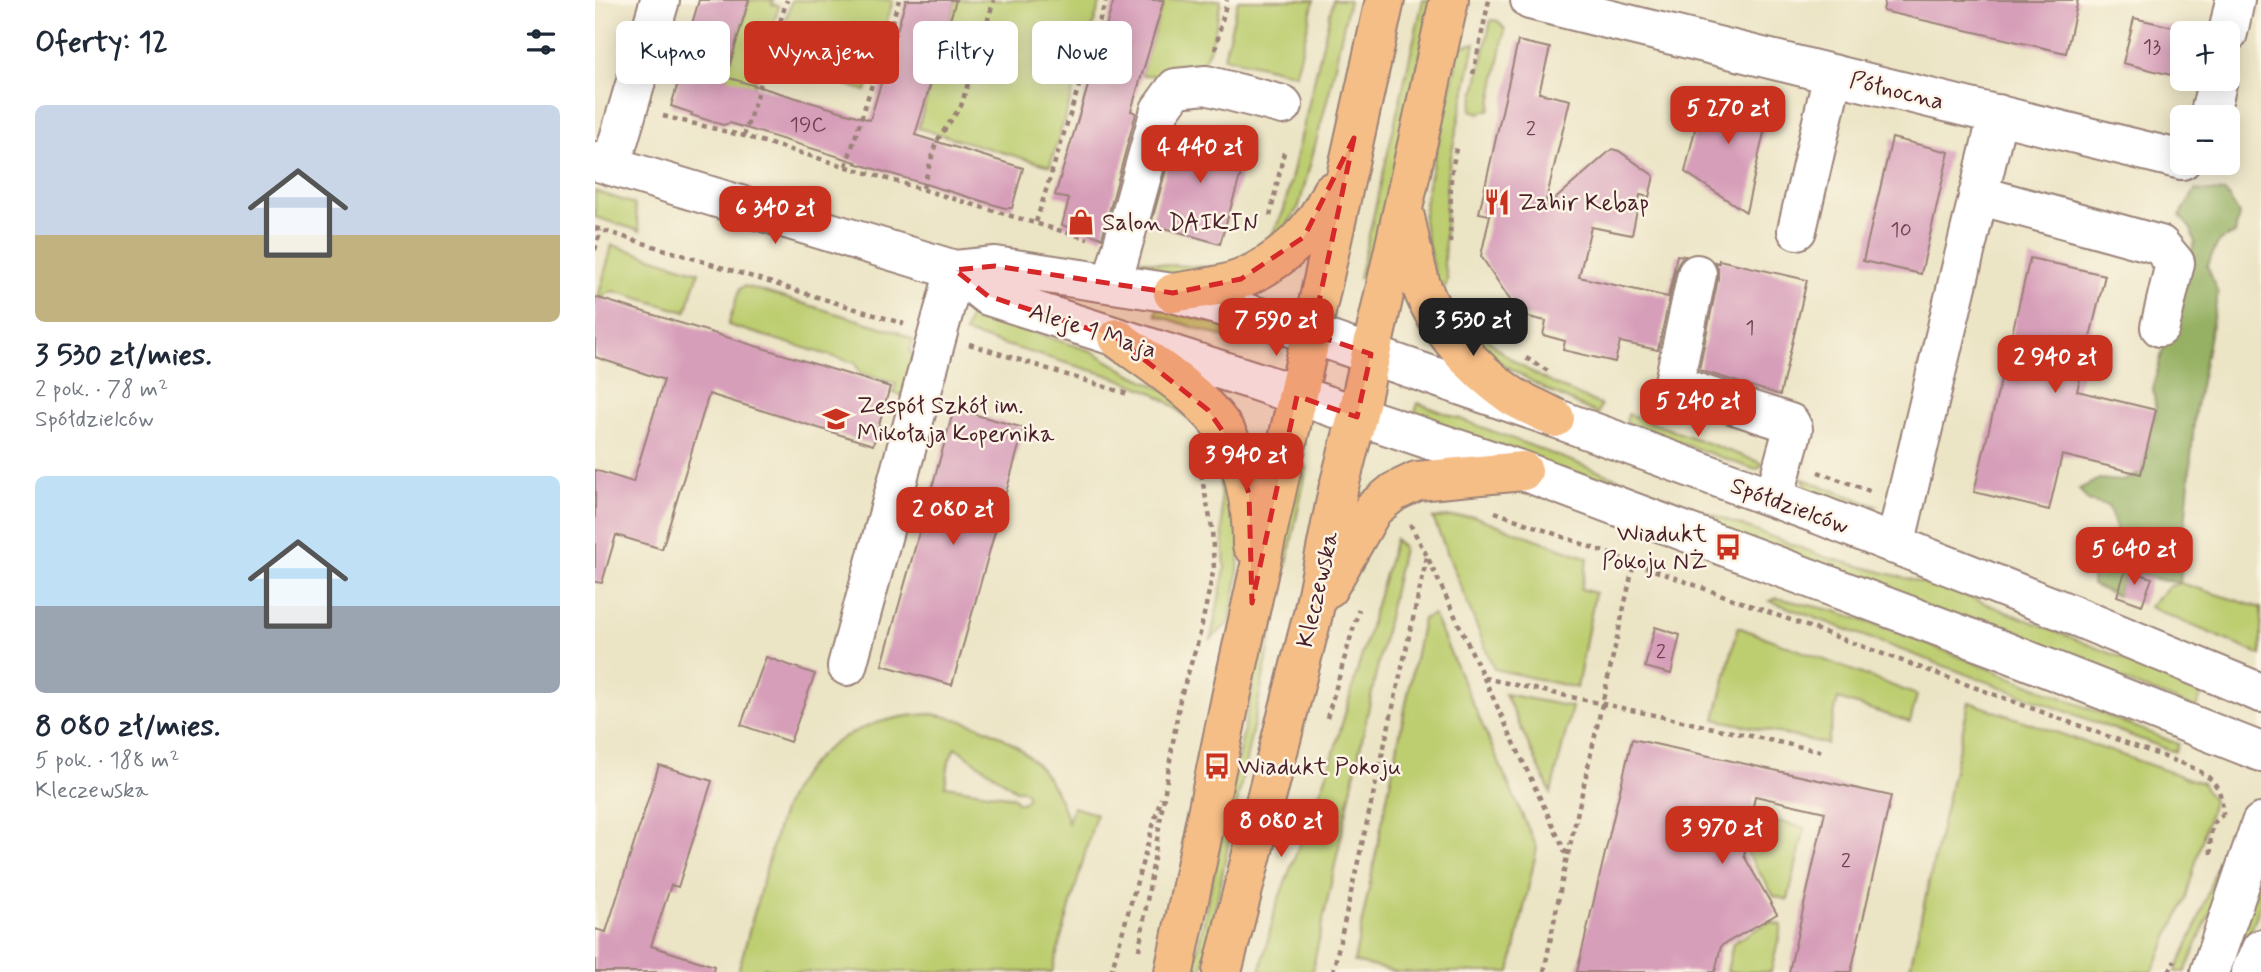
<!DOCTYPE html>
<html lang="pl">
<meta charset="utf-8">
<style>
:root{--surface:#fff;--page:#f6f6f7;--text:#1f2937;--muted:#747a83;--accent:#c8321e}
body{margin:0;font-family:Mynerve,sans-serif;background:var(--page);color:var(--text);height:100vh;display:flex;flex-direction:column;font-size:26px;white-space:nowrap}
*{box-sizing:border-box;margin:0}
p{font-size:23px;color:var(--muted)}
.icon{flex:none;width:38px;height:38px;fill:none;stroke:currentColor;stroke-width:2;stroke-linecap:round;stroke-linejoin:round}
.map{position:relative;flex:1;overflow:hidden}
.sheet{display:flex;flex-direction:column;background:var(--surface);width:595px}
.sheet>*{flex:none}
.banner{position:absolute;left:21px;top:21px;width:665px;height:63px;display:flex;gap:14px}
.fabs{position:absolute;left:1575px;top:21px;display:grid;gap:14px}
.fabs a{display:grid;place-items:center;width:70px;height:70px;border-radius:10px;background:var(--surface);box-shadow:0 4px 18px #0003;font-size:35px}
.price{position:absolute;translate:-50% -60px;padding:0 16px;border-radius:14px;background:var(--accent);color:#fff;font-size:23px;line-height:46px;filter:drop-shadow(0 2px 4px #0008)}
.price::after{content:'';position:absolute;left:50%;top:42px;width:21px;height:16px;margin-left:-10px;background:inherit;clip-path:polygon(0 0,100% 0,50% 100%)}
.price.on{background:#222;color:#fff}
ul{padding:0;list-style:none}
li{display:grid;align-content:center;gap:14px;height:371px;padding:0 35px}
li span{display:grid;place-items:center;height:217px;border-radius:10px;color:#555}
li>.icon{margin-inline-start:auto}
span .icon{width:126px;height:126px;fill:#fffc;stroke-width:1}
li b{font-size:30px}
h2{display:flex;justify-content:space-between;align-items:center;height:84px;padding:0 35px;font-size:30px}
.pill{padding:0 24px;border-radius:10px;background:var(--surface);box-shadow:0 4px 18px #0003;font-size:24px;line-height:63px}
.pill.on{background:var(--accent);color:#fff}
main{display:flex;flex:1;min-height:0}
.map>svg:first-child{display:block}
.green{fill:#bdce71;stroke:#84764e;stroke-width:2;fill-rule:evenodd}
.forest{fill:#96b163;stroke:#706847;stroke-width:2}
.building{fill:#d79eb9}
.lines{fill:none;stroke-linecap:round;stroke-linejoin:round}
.minor-casing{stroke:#9a8278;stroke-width:42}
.major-casing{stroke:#9a8278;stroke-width:42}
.path{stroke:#9a8278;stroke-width:4.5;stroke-dasharray:5 5;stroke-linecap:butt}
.minor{stroke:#fff;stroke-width:38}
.major{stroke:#f6be87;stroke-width:38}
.marked{fill:#d62828;fill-opacity:0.2;stroke:#d62828;stroke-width:5;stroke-dasharray:14 9;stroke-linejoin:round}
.labels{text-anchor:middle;stroke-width:5;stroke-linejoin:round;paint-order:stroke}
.number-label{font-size:21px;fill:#6d3f4e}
.street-label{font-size:24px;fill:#4a1f2b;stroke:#fcf5e5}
.poi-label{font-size:24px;fill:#4a1f2b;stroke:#fcf5e5;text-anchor:start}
</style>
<main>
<section class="sheet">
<h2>Oferty: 12<svg class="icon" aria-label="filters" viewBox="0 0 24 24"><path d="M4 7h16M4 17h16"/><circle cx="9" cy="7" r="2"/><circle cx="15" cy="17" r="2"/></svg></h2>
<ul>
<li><span style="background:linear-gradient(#c9d6e8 60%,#c2b280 0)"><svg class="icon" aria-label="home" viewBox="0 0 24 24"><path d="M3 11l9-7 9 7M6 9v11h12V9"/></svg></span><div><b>3 530 zł/mies.</b><p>2 pok. · 78 m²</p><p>Spółdzielców</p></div></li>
<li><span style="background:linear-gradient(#bfe0f5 60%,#9aa5b1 0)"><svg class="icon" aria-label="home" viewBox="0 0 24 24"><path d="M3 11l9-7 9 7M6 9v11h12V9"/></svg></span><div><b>8 080 zł/mies.</b><p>5 pok. · 188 m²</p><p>Kleczewska</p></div></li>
</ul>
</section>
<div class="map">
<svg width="1666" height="972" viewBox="0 0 1666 972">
<rect width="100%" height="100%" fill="#fcf5e5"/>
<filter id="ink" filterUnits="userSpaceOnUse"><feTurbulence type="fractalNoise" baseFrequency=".0143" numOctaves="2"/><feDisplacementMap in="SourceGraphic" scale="14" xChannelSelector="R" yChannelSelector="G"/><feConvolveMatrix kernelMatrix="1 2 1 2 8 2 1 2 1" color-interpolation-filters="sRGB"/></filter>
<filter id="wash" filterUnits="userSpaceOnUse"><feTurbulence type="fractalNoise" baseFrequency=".00686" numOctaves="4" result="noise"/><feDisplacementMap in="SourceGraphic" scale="28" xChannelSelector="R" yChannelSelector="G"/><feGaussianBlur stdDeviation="1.57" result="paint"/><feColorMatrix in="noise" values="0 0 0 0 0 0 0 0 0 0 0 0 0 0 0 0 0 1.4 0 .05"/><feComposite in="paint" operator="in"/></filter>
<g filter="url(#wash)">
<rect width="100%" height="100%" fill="#ebe4c5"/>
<path class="green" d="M154,0H178L177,4L184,6L154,103L125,96Z
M197,0H298L271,91L178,62Z
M361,0H506L455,166L323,128Z
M569,0H626C620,26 619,68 586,75C574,77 559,75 546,75Z
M643,0H719L701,74L629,57Z
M738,0H754L734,93L704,206L686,235L670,250L689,210L692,197Z
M828,0H838L774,280L764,278Z
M896,20L903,21L910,29L895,109L885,113L876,110Z
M880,43L852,175L849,265C854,278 854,284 844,294L828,221L832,189L865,47Z
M0,191L39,204L45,231L0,217Z
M17,245L104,272L91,312L19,291L11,294L7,299L3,298Z
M547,260L573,265L640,268L581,276L534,266Z
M150,286L303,332L318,340L315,351L320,360L308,395L298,393L301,384L265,373L260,363L133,325L145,288Z
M562,307L654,333L650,344L561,315Z
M376,312L496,351L534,373L568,389L606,420L601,426L577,405L559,393L519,377L370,333Z
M862,324C879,324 889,336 902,348C932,374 970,389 1006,405L1003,414L950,389L904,362Z
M823,403L1230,557L1359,591L1608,690L1601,708L819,415Z
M1033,414L1167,463L1165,468L1158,469L1031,423Z
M625,450L646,535L642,582L634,623L616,639L630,569L624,468Z
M704,465L712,467L607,972H598Z
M1208,479L1281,506L1268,510L1213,490Z
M878,516L993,558L986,589L1000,593L982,688L899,669L838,518Z
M800,539L808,548L717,972H665L681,906L735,766Z
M1585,583L1666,608V655L1554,607L1573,587Z
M1182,598L1240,611L1300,631L1583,744L1580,752L1175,601Z
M838,614L942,848L915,972H802L759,962L828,619Z
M1143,627L1322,695L1315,722L1243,699L1232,744L1120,719Z
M910,694L977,707L956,793Z
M1374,702L1607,783L1618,801L1590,901L1557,972H1314Z
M336,714C402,724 455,756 473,823L478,807L501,814L457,972H185L169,967L167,972H143C152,939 161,906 170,873C177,849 182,824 192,801C220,741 274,717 336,714ZM360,747L421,790H429L432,794V799L427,803L422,802L418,797L350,786L354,761Z
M1162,816L1210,828L1193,900L1179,896L1153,854Z
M1631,840L1640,844L1615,913L1590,972H1580L1600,929Z
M1666,878V903L1649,951L1644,952L1640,947Z
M1174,922L1187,925L1176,972H1132L1138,943Z"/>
<path class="forest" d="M1600,190L1630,192L1644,214L1640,234L1624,241L1612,265L1623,293L1600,412L1585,583L1557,578L1532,569L1522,596L1497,585C1497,558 1504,550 1522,531L1513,506L1493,501L1484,489L1504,479L1527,481L1546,473L1561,410L1558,388L1588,271L1600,243L1596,229L1585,216Z"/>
<g id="blocks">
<path class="building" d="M104,0H154L131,77L275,120L311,0H361L320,135L428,168L417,208H410L260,163L261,162L135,123L128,125L96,115L97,113L76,106L83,83L80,82Z
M519,0H569L536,111L541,113L507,238L467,225L474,199L460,195Z
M1290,0H1483L1471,53L1288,11Z
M1539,18L1586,29L1576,75L1528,63Z
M923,41L955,48L944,93L975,100L949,209L1017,149L1024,151L1059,176L1054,197L1045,195L1037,235L996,227L984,277L1073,297L1082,255L1090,256L1085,260L1081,269L1063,350L1025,342L1020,362L968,350L970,341L948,335L951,321L925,315L886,256L895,215L884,213Z
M1109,91L1175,106L1151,212L1090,172Z
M583,126L654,146L625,244L556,224Z
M1297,138L1354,152L1326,274L1268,261Z
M1435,258L1510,275L1482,391L1561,410L1546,474L1467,455L1454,510L1379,492Z
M1124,260L1212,280L1185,395L1104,370L1123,279V268L1120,262L1124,263Z
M0,297L295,387L278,445L114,394L67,549L21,535L7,583L0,582V470L38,482L69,380L0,357Z
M359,409L429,428L357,685L287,665Z
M1531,569L1557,578L1547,605L1522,596Z
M1060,627L1085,635L1076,674L1050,667Z
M171,657L220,674L195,742L146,725Z
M1037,739L1296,796L1256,972H1194L1230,812L1160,796L1149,856L1182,914L1126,946L1120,972H982Z
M64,765L117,781L83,887L76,885L56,946L119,966L118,972H0V929L11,932Z"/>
</g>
</g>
<g filter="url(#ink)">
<use href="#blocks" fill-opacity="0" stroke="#9a8278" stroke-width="2"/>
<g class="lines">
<g class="minor-casing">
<path id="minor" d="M935,0L1587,160
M1633,33L1640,0
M1614,117L1623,79
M0,161L360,270L393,296L654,379L928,471L1404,649L1666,752
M16,166L65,0
M1383,195L1565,245L1580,263L1565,327
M1202,230L1238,74
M360,270L400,266L578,293L672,319L960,418L1225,515L1463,609L1666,693
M1102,274L1079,382L1087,388L1195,423L1198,429L1179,498
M517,284L565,110L581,88L611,85L688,105
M1300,545L1403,114
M252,666L360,270
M1615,972L1666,823
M1656,972L1666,949"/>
</g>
<g class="major-casing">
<path id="major" d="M810,217C815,239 819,263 826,285C842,329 879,370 917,396C930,404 946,410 960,418
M578,293C600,289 627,287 648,278C687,261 719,231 736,192
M522,338C556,363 602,392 626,425C649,457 657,507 657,545
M733,588L778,509L799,492L822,481L928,471
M579,972L638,688L790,0
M627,972L718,614L743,490L762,417L854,0"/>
</g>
<path class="path" d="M620,50L632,0
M878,74L894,0
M68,116L149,136L493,239
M149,136L192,0
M251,166L304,0
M328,188L341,142L366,106L399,0
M675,216L689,152
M441,222L511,0
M0,228L309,324
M855,243L856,176L861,148
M0,250L6,230
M374,344L536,395
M931,358L953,371
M1223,472L1278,492
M900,512L1589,764C1617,776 1627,784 1628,815
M815,524L832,556L972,856L949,972
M889,678L1229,752
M732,718L764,609
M1616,854C1615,840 1614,822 1628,815
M973,855L1039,563
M544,950L585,699L604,638L619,568L617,528L604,464
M516,972L566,798
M738,972L832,557
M1574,972L1580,960"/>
<use href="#minor" class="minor"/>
<use href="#major" class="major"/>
</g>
</g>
<path class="marked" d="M759,138L717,334L776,354L762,417L702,396L657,603L654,494L638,446L613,410L522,338L393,296L360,270L400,266L578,293L646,279L709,237Z"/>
<defs>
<g id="restaurant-bare" transform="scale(2.1)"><path d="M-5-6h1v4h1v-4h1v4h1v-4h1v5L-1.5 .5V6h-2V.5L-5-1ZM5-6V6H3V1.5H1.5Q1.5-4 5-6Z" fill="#c8321e" stroke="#fcf5e5" stroke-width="2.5" paint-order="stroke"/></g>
<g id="shop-bare" transform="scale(2.1)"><path d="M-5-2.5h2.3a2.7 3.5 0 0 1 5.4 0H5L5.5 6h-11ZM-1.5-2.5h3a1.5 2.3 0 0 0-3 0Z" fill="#c8321e" stroke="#fcf5e5" stroke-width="2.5" paint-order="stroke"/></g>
<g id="school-bare" transform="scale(2.1)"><path d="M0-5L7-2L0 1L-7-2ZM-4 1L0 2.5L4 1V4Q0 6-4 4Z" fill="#c8321e" stroke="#fcf5e5" stroke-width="2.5" paint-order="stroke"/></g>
<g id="bus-bare" transform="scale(2.1)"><path d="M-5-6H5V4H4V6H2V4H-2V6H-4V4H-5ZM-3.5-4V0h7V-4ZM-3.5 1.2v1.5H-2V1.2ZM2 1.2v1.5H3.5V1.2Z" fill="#c8321e" stroke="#fcf5e5" stroke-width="2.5" paint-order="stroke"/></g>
</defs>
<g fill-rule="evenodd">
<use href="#restaurant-bare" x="902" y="202"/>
<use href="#shop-bare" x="486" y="222"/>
<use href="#school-bare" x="241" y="419"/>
<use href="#bus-bare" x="1133" y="547"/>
<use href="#bus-bare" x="622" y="766"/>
</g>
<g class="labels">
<g class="number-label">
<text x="1557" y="53">13</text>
<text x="213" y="131">19C</text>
<text x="936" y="135">2</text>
<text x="1306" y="236">10</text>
<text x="1155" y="334">1</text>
<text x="1066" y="658">2</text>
<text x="1251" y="867">2</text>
</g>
<g class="street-label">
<text transform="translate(1302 90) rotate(14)" y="8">Północna</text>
<text transform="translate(498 330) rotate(18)" y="8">Aleje 1 Maja</text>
<text transform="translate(1195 505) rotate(20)" y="8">Spółdzielców</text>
<text transform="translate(722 589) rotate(-77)" y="8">Kleczewska</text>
</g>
<g class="poi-label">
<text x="923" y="210">Zahir Kebap</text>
<text x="507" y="230">Salon DAIKIN</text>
<text x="262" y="413">Zespół Szkół im.<tspan x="262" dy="28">Mikołaja Kopernika</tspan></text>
<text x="1112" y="541" text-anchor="end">Wiadukt<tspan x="1112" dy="28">Pokoju NŻ</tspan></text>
<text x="643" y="774">Wiadukt Pokoju</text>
</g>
</g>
</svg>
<div class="fabs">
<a>+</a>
<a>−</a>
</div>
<b class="price" style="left:1133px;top:146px">5 270 zł</b>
<b class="price" style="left:605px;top:185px">4 440 zł</b>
<b class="price" style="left:180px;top:246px">6 340 zł</b>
<b class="price" style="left:681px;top:358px">7 590 zł</b>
<b class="price on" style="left:878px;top:358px">3 530 zł</b>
<b class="price" style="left:1460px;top:395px">2 940 zł</b>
<b class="price" style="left:1103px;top:439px">5 240 zł</b>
<b class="price" style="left:651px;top:493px">3 940 zł</b>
<b class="price" style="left:358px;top:547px">2 080 zł</b>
<b class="price" style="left:1539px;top:587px">5 640 zł</b>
<b class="price" style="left:686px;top:859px">8 080 zł</b>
<b class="price" style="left:1127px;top:866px">3 970 zł</b>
<div class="banner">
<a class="pill">Kupno</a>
<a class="pill on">Wynajem</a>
<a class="pill">Filtry</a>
<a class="pill">Nowe</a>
</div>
</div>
</main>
